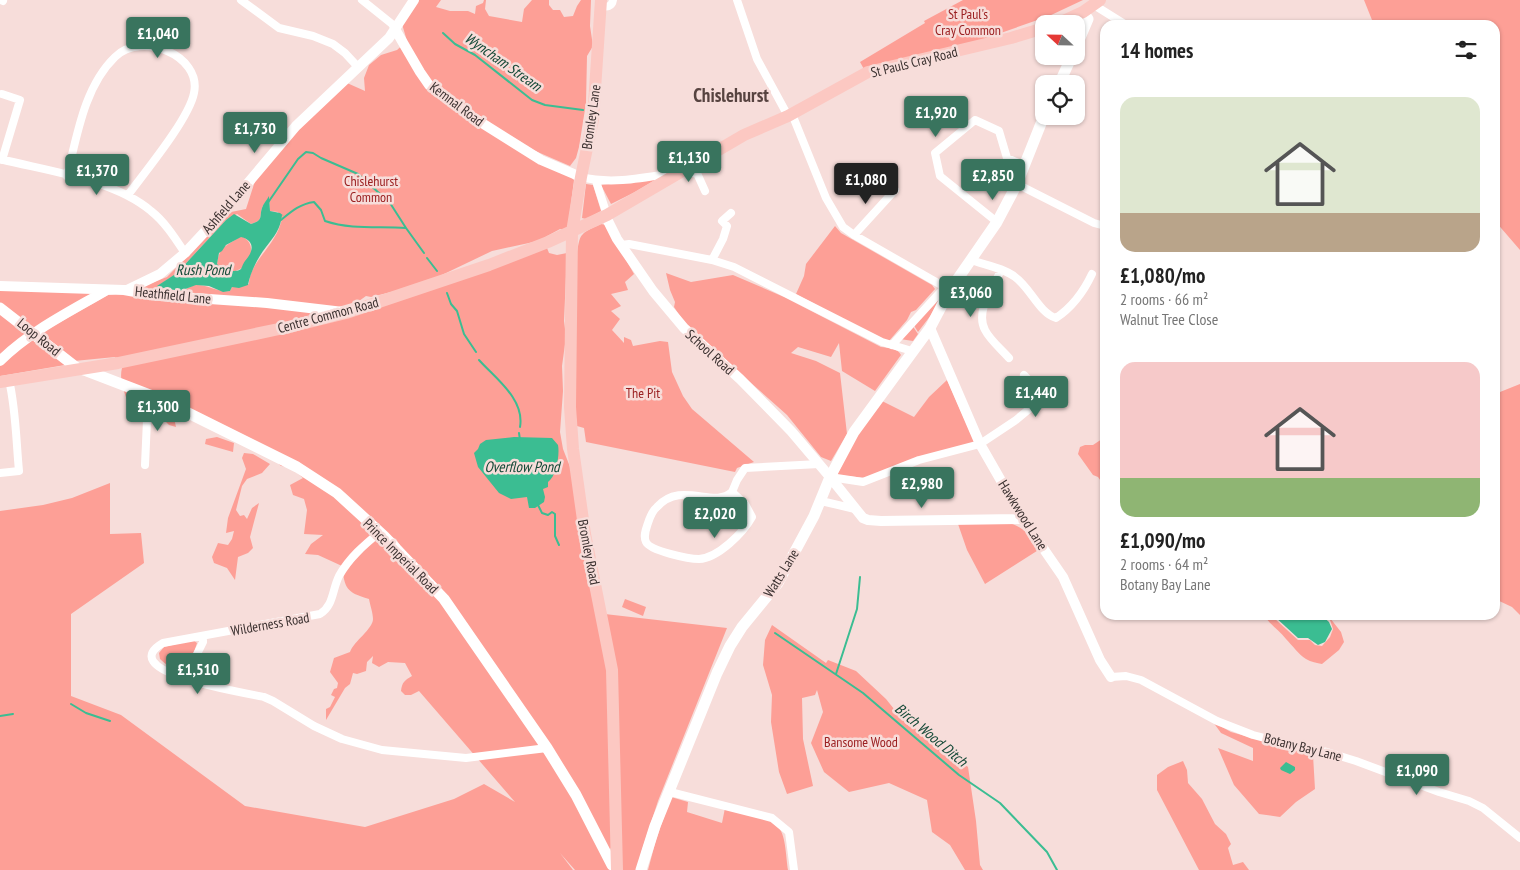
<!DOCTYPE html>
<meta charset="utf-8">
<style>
:root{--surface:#fff;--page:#f6f6f6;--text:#222;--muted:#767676;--accent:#39745e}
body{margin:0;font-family:"PT Sans Narrow",sans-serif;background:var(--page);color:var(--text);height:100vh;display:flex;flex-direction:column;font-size:19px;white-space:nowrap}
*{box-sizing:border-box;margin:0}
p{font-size:16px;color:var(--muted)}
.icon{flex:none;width:28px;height:28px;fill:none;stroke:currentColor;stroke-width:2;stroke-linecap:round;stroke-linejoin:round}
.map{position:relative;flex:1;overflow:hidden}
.side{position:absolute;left:1100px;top:20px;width:400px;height:600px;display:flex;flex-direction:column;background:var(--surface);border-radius:15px;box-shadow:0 1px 4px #0004}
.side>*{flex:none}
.needle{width:32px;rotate:292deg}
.buttons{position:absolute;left:1035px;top:15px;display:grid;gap:10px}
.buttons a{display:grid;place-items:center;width:50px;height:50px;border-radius:10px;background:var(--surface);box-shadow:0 1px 4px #0004;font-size:25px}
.price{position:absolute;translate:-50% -42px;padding:0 11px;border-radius:5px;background:var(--accent);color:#fff;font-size:16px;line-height:32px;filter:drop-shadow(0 1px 2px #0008)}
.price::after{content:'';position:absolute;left:50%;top:30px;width:15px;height:11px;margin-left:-8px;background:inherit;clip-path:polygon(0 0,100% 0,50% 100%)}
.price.selected{background:#222;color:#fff}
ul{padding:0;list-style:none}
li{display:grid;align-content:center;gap:10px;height:265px;padding:0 20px}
li span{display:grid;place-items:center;height:155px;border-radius:15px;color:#555}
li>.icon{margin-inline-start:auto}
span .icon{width:90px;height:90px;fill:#fffc;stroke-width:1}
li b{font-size:21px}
h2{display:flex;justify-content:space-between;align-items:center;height:60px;padding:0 20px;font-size:21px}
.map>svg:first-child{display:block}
.green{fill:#fd9f96;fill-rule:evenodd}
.water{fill:#3bbd92;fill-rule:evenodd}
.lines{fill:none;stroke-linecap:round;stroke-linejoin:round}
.stream{stroke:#3bbd92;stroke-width:2}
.minor{stroke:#fff;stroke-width:8}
.tertiary{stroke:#fff;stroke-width:10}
.secondary{stroke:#fff;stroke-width:11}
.primary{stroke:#fcc8c2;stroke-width:12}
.labels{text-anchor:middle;stroke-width:5;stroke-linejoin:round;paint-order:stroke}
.park-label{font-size:14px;fill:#9b2021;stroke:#f7ddda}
.street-label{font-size:14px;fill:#3a302f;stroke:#f7ddda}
.water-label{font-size:15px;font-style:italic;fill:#144937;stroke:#f7ddda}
.district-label{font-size:19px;font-weight:bold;fill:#574340;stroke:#f7ddda}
</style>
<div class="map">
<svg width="1520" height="870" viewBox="0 0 1520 870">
<rect width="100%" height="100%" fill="#f7ddda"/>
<path class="green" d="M417,0H441L436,7L450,11H468L475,14L476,6L483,3L484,0H486L485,9L489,16L522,22L524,9L532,0H549V5L553,10H560L564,17L573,16L577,6L581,0H591L590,26L593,46L587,56L586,103L579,147L576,158L570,166L533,150L569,175L574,180L568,226L565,230L560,229L538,241L492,251L423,284L371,297L366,296L359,301L286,322L281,329L547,248L549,253L557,255L567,253L564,321L566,337L562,366L563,391L560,432L563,449L574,477L581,550L585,564L596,613L727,628L658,801L641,853L638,870H622L611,848L609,850L611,870H575L560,853L573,870H0V511L43,505L72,498L110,483V534L141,533L144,563L71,614V696L121,715L245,806L365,827L454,799L484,784L515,802L419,691L411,695H405L401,691C402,682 405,680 412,676L405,663L388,662L379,667L372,663L373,656L367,662L366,671L357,674L353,673L350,684L345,688L326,720V709L330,707L335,697L331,695L334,689L337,688L338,683L330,672L334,658L350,652C354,641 373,629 373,619C373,613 370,605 369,599C346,592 345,589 342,566L318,555L305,554L311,544L323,535L304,534L307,510L304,499L293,495L290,485L303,478L290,467L281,466L275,460L193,413H173L176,427L169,425L161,417L162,408L148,400L146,416L140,419L132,414C128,399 118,384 122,368L115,357L74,361L42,335L43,332L108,295L142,290L141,287L167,277L231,212L246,209L255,181L294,134L347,83L365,91L364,78L369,65L381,55L397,50L407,41L402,24ZM269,197L270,211L278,212L282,219C280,226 278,232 274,238C266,252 249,267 249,284L232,287L230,291C218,293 208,284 195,285C190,286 189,288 184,290C178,293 163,290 158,286L177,273L226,220L237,214L251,224C264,220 259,217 262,208C263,205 267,201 269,197ZM387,535L396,539L400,545L396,546L378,538Z
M963,0H1083L1049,16L995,35L990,39L865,71L860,62L925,23L924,21Z
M1364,0H1520V267V250L1495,221V25H1374Z
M660,177L635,192L611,204L601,185Z
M586,184L593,185L601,211L586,219L582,218Z
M601,224L606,225L634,274L625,282L628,290L611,294L621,306L611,311L620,319L612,330L624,343V337L631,340L633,346L660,341L668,342L672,372L683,396L692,409L754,462L737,468L735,472L586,442L584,428L577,426L574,400L576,257C581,234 577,235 601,224Z
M835,226L841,233L932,285L935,289L916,310L911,312L907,320L889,341L882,340L796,294L804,276L806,264Z
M241,236C266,246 240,288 217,264C219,245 228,246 241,236Z
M666,273L691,282L733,275L784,297L881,347C888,348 898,348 901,355L875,391L842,371L839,343L831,357L798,347L791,353L816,361L840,373L847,434L831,461L821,457L787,415L686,325L674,307L675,302L670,290Z
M0,289L94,292L34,328L0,304Z
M940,297L931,315L918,332L913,324Z
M0,312L28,333L0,354Z
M912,325L918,334L913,341L900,339Z
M34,338L65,365L0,376V365Z
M947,380L975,443L866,478L837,475L860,429L880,400L914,417L929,397Z
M1520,384V615L1512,607L1495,599V394Z
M217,437L234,443L233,452L205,444L206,439Z
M1105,437V487L1098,477L1093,475L1078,454L1080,447L1085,445H1093Z
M244,453L253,454L270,464L262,473L247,479L242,486L236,510L240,516L244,515L247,519L252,508L259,503L250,537L253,548L248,553L238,557L235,580L227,568L214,563L212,557L218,543L228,545L232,539L234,531L226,533L228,518L246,469L242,458Z
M1009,523C1024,527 1031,537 1040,549L985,584L967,550L958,524Z
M625,599L646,607L643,616L622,607Z
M1264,615H1273L1274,618L1298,640H1310L1315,645L1322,646L1330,637L1333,629L1330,620V618L1341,632L1344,642L1339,650L1322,664C1317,663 1311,662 1306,659C1298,654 1293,646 1286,639C1279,630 1270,625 1264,615Z
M772,625L826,663L828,660L856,671L886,699L906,724L933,737L968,767L976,821L980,865L983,870H965L950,845L932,832L927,800L889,783L849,792L824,772L811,743L823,712L817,690L815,695L802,698L803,739L813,786L787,794L779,772L771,722L772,695L763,665L765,640Z
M193,640L197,643L188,671C178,673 167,666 160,659L159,653L164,647Z
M1213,722L1231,732L1313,755L1315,789L1296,802L1280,817L1259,814L1234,785L1218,748L1253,761V748L1221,733Z
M1183,761L1187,770L1188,783L1202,799L1215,824L1226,834L1231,844L1228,848L1233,865L1243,862L1249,870H1199L1157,790V775L1168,767Z
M671,797L688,802L687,812L722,823L725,808C739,812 771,816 779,828C786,836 786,859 788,870H648L656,840Z"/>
<path class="water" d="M269,196L270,211L280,213L284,216L282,215C281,228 274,237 266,247C258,257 250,273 248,285L239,288L232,287L230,291L223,292L209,286L196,285L180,291L158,287L157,286L177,273L226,220L234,214L251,224C264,220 259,217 262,208C263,204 267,200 269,196ZM241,237C256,241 253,252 245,261C240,268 244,271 232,271L229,269H223L217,264L219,253L222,251L226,245Z
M514,437L552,438L558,445C560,455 556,477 548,482V487L543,489L545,497L544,502L535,508H529L527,497L511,499L499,493L478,467L474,453L478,449L480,444L486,440Z
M1321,615L1329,622L1332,629L1325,642L1318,645L1308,638H1298L1274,616Z
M1286,762L1295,767V770L1290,774L1281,770L1280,768Z"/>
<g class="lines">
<path class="stream" d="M443,33L455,44L475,55L532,100L545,105L583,110
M267,204L298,159L306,152L313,153L321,158L358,174L390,203L406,228
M281,220C292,211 300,204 314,202L321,210L325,221C352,230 379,226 406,228L424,253
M427,258L437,271
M447,293L451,304L457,311L464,334L476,352
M479,360C495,378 525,399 520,427
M519,433L520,440
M538,505L542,513L548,515L552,512L555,514V536L559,545
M775,633L863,693L959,775L1000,803L1047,852L1057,870
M836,674L857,609L860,577
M71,704L86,713L110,721
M0,716L13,714"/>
<path class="minor" d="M1,0L3,1
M241,0L279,28L313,36L333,44L345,53L358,67
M362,0L392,24L395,29
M737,0L757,59L788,116
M1094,5L1126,25
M600,7C607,7 612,7 613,0
M792,114L826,198L843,227L854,235L950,290
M0,159C47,171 113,179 151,211C165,222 175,238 185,253
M2,160L20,100L2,94
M690,166L694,173L696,171L705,191
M67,176C77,136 84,87 115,57C141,31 202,55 194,93C189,119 145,172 128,195
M581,177C609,184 637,179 666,174L672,176
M596,181L607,215
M1017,184L1094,223L1105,226
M997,222L940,176L935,153L975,120L999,131L1007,158L1025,166
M854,235L895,190
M622,245L629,244L712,260L734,267L882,342L912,351
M712,260L723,239L727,226L722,221L731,213
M971,260C985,265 1004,268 1015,277C1030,287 1039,313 1056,318C1071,308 1084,291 1092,274
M1001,270C993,288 975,311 985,330C990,340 1001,349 1009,358
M892,345L945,287
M145,465L147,420L157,407L160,399
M0,473L19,471C16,440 16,410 9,380
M830,477L863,482L919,460L980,444L1016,420L1034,405L1039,391L1024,375
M732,492C714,509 681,480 657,507C652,511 650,517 648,523C646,529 643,536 646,542C650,551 689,559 699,559C718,558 743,533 752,517L745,504L732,492L737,480L745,468L819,464
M821,501L855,509
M380,532C364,545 349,558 339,576C332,590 334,605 320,614L163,643C111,673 252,694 264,697L273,701L314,726L342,739L382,750L466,758L547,748
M1111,677L1126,676L1141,680L1217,721L1253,735L1295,746L1327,752L1356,761L1439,792L1469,801L1483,808L1520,838
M188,681L194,660L203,642V637
M670,792L772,818L789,832L794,870"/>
<path class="tertiary" d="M395,29L420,72L429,85L474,118L541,160L581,177
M605,215L617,239L653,291L684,328L740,379L791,431L830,477L863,518L868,520L881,521L1023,519
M0,286L124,290L152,295L267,303L343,312
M127,290L160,274L185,253L226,209L296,126L389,38L414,0
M930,328L980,444L1023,519L1063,577L1100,660L1111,677
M0,361C30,331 71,311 107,290"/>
<path class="secondary" d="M1076,47L1088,19L1083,12
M1059,84L1072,56
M0,308L77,368L87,371L160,399L297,467L337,493L384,536L444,599L547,748L576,795L612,865L616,866
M641,870L655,826L717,673L730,646L742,627L778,583L814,516L830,477L854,432L930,328L950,290L997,222L1017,184L1044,116"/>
<path class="primary" d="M601,0L593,119L581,177L572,232L570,407L573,449L585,534L612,670L617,870
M1057,24L1083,12L1100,0
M0,382L118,363L293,326L346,313L489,265L548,242L607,215L744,135L788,116L868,72L1011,38L1044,28"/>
</g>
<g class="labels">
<g class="park-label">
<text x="968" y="19">St Paul's<tspan x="968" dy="16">Cray Common</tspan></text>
<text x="371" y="186">Chislehurst<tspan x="371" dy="16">Common</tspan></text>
<text x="643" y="398">The Pit</text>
<text x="861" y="747">Bansome Wood</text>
</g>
<g class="street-label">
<text transform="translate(914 62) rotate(-14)" y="5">St Pauls Cray Road</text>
<text transform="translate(457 104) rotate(37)" y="5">Kemnal Road</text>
<text transform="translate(591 117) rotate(-82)" y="5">Bromley Lane</text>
<text transform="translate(226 207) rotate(-49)" y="5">Ashfield Lane</text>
<text transform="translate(173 295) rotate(6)" y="5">Heathfield Lane</text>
<text transform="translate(328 315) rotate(-15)" y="5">Centre Common Road</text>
<text transform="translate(39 337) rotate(39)" y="5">Loop Road</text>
<text transform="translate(710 352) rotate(42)" y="5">School Road</text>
<text transform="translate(1023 515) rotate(58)" y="5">Hawkwood Lane</text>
<text transform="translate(589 552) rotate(79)" y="5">Bromley Road</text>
<text transform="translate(401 556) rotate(45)" y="5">Prince Imperial Road</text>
<text transform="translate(781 573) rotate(-58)" y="5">Watts Lane</text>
<text transform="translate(270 624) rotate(-10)" y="5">Wilderness Road</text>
<text transform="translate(1303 747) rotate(14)" y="5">Botany Bay Lane</text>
</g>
<g class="water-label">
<text transform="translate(503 62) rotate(35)" y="5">Wyncham Stream</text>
<text x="203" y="275">Rush Pond</text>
<text x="522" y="472">Overflow Pond</text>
<text transform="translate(931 735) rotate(40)" y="5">Birch Wood Ditch</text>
</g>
<g class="district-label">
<text x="731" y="102">Chislehurst</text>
</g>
</g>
</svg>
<div class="buttons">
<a><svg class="needle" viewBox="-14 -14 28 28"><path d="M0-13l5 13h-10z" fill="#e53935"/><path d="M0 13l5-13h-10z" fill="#767676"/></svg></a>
<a><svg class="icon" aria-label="locate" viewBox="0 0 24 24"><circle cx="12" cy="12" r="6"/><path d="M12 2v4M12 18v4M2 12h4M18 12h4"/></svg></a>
</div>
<b class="price" style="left:158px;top:59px">£1,040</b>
<b class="price" style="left:936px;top:138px">£1,920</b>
<b class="price" style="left:255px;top:154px">£1,730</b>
<b class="price" style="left:689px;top:183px">£1,130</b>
<b class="price" style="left:97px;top:196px">£1,370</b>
<b class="price" style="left:993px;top:201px">£2,850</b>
<b class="price selected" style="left:866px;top:205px">£1,080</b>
<b class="price" style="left:971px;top:318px">£3,060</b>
<b class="price" style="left:1036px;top:418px">£1,440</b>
<b class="price" style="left:158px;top:432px">£1,300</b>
<b class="price" style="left:922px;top:509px">£2,980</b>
<b class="price" style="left:715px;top:539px">£2,020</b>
<b class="price" style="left:198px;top:695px">£1,510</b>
<b class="price" style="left:1417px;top:796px">£1,090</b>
<section class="side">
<h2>14 homes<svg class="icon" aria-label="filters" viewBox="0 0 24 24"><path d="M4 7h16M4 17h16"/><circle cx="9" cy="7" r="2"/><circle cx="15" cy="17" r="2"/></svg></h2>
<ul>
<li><span style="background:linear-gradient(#dfe7d0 75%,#b9a48a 0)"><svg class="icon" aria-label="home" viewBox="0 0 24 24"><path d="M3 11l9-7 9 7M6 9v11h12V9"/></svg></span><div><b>£1,080/mo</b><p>2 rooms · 66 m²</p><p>Walnut Tree Close</p></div></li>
<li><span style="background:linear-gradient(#f6c9c9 75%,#8fb573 0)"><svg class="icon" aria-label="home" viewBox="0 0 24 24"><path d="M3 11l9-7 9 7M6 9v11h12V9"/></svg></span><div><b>£1,090/mo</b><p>2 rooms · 64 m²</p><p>Botany Bay Lane</p></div></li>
</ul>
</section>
</div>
